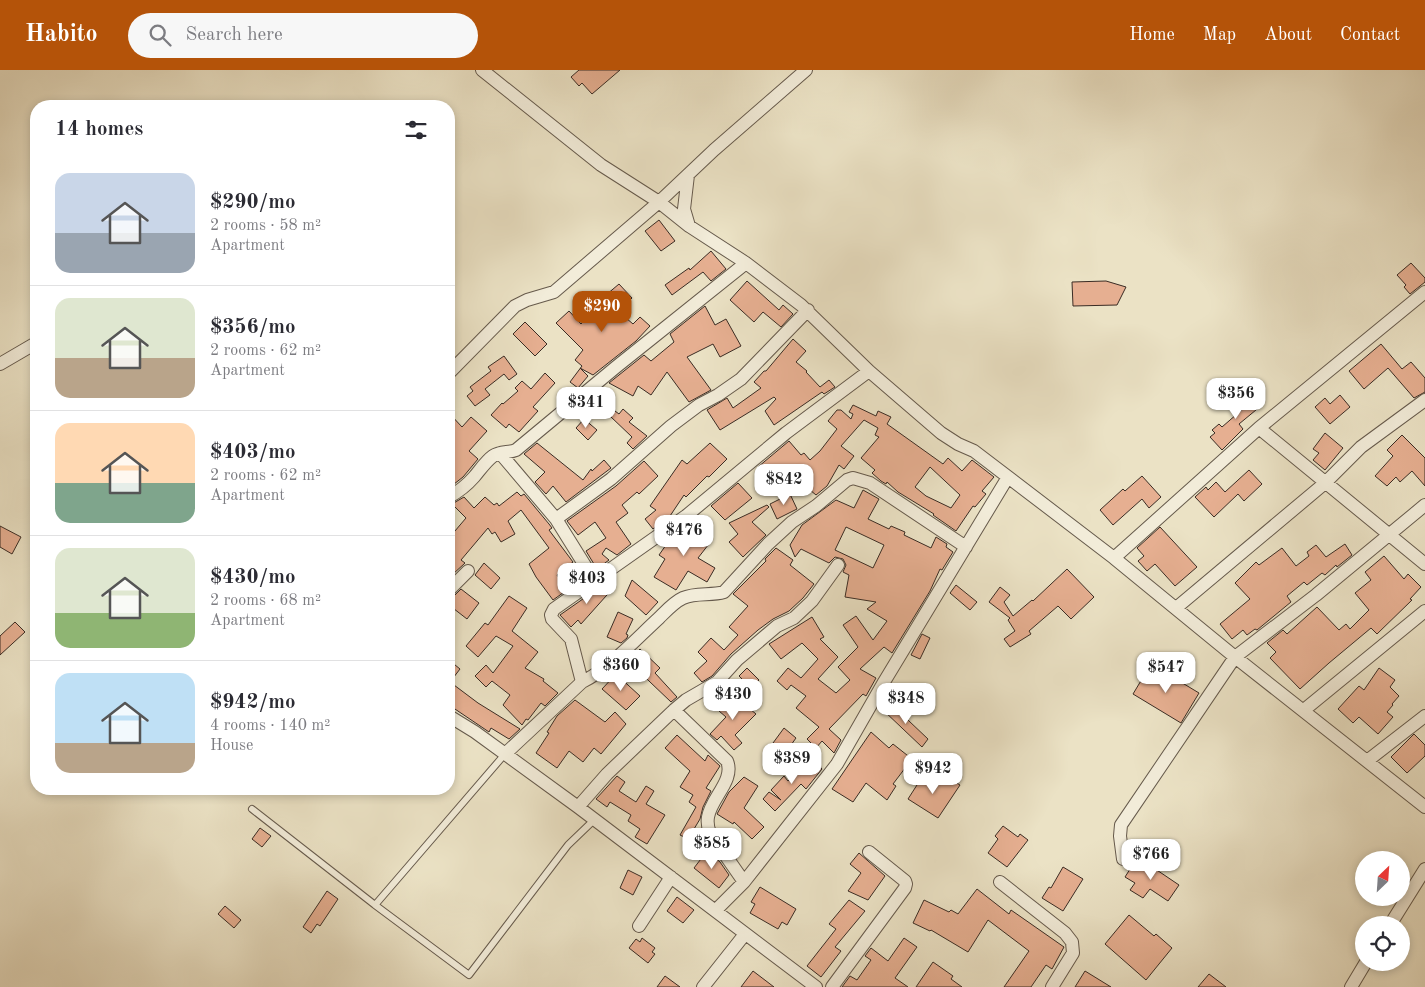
<!DOCTYPE html>
<meta charset="utf-8">
<style>
:root{--surface:#fff;--page:#f7f7f7;--text:#2b2b33;--muted:#7c7c81;--line:#e1e1e2;--accent:#b45309}
body{margin:0;font-family:"Old Standard TT",serif;background:var(--page);color:var(--text);height:100vh;display:flex;flex-direction:column;font-size:19px;white-space:nowrap}
*{box-sizing:border-box;margin:0}
p{font-size:16px;color:var(--muted)}
.icon{flex:none;width:28px;height:28px;fill:none;stroke:currentColor;stroke-width:2;stroke-linecap:round;stroke-linejoin:round}
.map{position:relative;flex:1;overflow:hidden}
.drawer{position:absolute;left:30px;top:30px;width:425px;height:695px;display:flex;flex-direction:column;background:var(--surface);border-radius:20px;box-shadow:0 2px 8px #0003}
.drawer>*{flex:none}
.needle{width:32px;rotate:25deg}
.controls{position:absolute;left:1355px;top:781px;display:grid;gap:10px}
.controls a{display:grid;place-items:center;width:55px;height:55px;border-radius:50%;background:var(--surface);box-shadow:0 2px 8px #0003;font-size:25px}
.price{position:absolute;translate:-50% -42px;padding:0 11px;border-radius:10px;background:#fff;color:#222;font-size:16px;line-height:32px;filter:drop-shadow(0 1px 2px #0008)}
.price::after{content:'';position:absolute;left:50%;top:30px;width:15px;height:11px;margin-left:-8px;background:inherit;clip-path:polygon(0 0,100% 0,50% 100%)}
.price.on{background:var(--accent);color:#fff}
ul{padding:0;list-style:none}
li{display:flex;align-items:center;gap:15px;height:125px;padding:0 25px}
li+li{border-top:1px solid var(--line)}
li span{display:grid;place-items:center;flex:none;width:140px;height:100px;border-radius:15px;color:#555}
li>.icon{margin-inline-start:auto}
span .icon{width:60px;height:60px;fill:#fffc;stroke-width:1}
li b{font-size:21px}
h2{display:flex;justify-content:space-between;align-items:center;height:60px;padding:0 25px;font-size:21px}
header{display:flex;align-items:center;gap:30px;box-sizing:border-box;height:70px;padding:0 25px;background:var(--accent);color:#fff}
header strong{font-size:24px}
nav{display:flex;gap:28px;margin-inline-start:auto;font-size:18px}
.search{width:350px;height:45px;background:var(--page);display:flex;align-items:center;gap:12px;box-sizing:border-box;padding:0 18px;border-radius:28px;color:var(--muted);font-size:19px}
.map>svg:first-child{display:block}
.building{fill:#e6af91;stroke:#3a2c24;fill-rule:evenodd}
.lines{fill:none;stroke-linecap:round;stroke-linejoin:round}
.lane-casing{stroke:#665a4c;stroke-width:8}
.street-casing{stroke:#665a4c;stroke-width:14}
.lane{stroke:#f2ecd9;stroke-width:6}
.street{stroke:#f2ecd9;stroke-width:12}
</style>
<header>
<strong>Habito</strong>
<div class="search"><svg class="icon" aria-label="search" viewBox="0 0 24 24"><circle cx="10" cy="10" r="6"/><path d="M15 15l6 6"/></svg>Search here</div>
<nav><a>Home</a><a>Map</a><a>About</a><a>Contact</a></nav>
</header>
<div class="map">
<svg width="1425" height="917" viewBox="0 0 1425 917">
<rect width="100%" height="100%" fill="#ebe2c5"/>
<filter id="stains"><feTurbulence type="fractalNoise" baseFrequency=".004" numOctaves="4"/><feColorMatrix values="0 0 0 0 .2 0 0 0 0 .09 0 0 0 0 .02 0 0 0 .5 -.17"/></filter>
<radialGradient id="worn" r=".72"><stop offset=".6" stop-color="#630" stop-opacity="0"/><stop offset="1" stop-color="#630" stop-opacity=".3"/></radialGradient>
<path class="building" d="M579,0H620L592,24L582,13L579,16L571,7Z
M659,150L675,171L661,181L645,161Z
M711,181L726,199L711,211L703,202L672,225L665,215L689,198L690,200Z
M1411,193L1425,208V212L1410,224L1404,217L1406,215L1397,205Z
M747,211L779,240L783,235L793,244L781,257L763,242L754,252L730,230Z
M1106,211L1126,217L1117,235L1073,236L1072,212Z
M619,214L632,228L618,241L633,254L640,247L650,256L636,271L593,305L580,298L588,306L578,318L570,312L582,296L575,290L583,280L556,253L569,241L581,254L606,225Z
M705,236L715,255L726,249L741,276L720,287L713,274L687,287L711,320L689,332L667,302L651,325L638,316L633,326L609,313L644,285L651,291L674,272L670,264Z
M525,252L547,274L535,286L513,264Z
M793,269L806,281L796,292L807,301L806,302L820,317L829,310L835,317L824,324L822,322L774,355L765,341L776,329L774,327L720,360L707,340L727,328L733,338L761,318L754,312L764,301H766Z
M1381,274L1402,299L1411,292L1425,308V322L1414,328L1388,298L1364,319L1349,301Z
M504,286L517,304L509,310L504,304L485,319L490,325L475,336L467,326L473,321L470,317L491,301L488,297Z
M545,303L555,313L533,337L538,341L519,362L509,354L506,358L491,345L502,333L503,334L518,321L515,318L522,311L531,319Z
M1249,318L1262,335L1239,354L1243,359L1222,380L1210,367L1215,363L1212,360L1219,354L1222,357L1245,337L1237,328Z
M1340,325L1350,337L1330,354L1315,337L1325,328L1330,334Z
M853,335L876,346L878,341L891,347L887,354L943,394L948,388L962,401L972,390L994,407L982,421L986,424L975,437L973,436L956,461L933,445L934,444L898,422L887,412L886,414L881,411L872,403L875,400L861,388L879,367L875,365L878,358L864,350L841,376L854,386L844,399L839,395L827,416L816,425L804,415L795,424L780,407L766,417L756,405L761,401L758,397L789,371L801,385L804,383L810,390L820,381L837,359L828,351L837,340H841L851,349L853,344L849,342ZM930,397L960,425L951,438L926,426L915,417Z
M623,339L633,348L629,352L647,366L633,379L627,373L632,367L610,346L615,341L619,344Z
M449,343L462,357L471,347L487,361L469,381L478,389L463,407L449,418Z
M584,349L597,360L588,370L576,358Z
M1325,363L1343,378L1325,400L1313,390L1319,383L1313,379Z
M1402,365L1425,388V416L1412,401L1400,412L1396,407L1387,416L1375,406L1393,386L1387,380Z
M537,373L583,410L591,399L592,401L604,390L611,398L566,432L553,416L546,424L535,412L545,402L524,384Z
M710,373L727,389L709,407L707,406L686,427L684,425L668,449L653,459L645,449L656,440L650,436L682,390L687,394Z
M644,391L658,406L639,424L637,422L622,435L628,443L616,452L631,474L617,485L606,478L602,484L609,490L597,499L586,481L606,468L595,452L578,465L567,451L616,416Z
M1249,400L1262,414L1244,431L1238,424L1214,447L1195,427L1206,417L1208,420L1216,412L1225,422Z
M1142,406L1161,427L1149,438L1142,429L1113,455L1100,440L1123,419L1125,421Z
M738,413L752,428L725,450L711,436Z
M863,420L879,429L868,449L889,459L891,456L905,462L904,465L931,478L936,467L947,474L946,477L953,482L942,500L940,499L930,521L892,583L884,577L860,599L876,608L866,626L863,624L829,659L841,670L834,683L822,671L816,678L807,669L819,657L796,638L806,626L791,615L787,620L777,611L788,598L801,608L818,589L802,573L781,589L769,574L812,547L824,567L820,569L838,587L818,609L836,623L850,610L838,597L858,577L843,555L856,546L873,570L887,551L867,539L876,532L845,527L849,505L843,502L846,495L843,489L835,487L829,493L801,479L795,487L790,475L802,455L836,430L854,438ZM846,457L884,475L873,498L835,480Z
M517,422L521,426L524,424L549,454L552,458L549,460L573,492L557,505L567,520L553,530L536,507L529,494L549,478L521,440L508,451L515,464L501,472L495,462L492,464L488,458L461,490L465,493L452,505L449,502V468L466,448L452,434L464,427L474,438L485,427L494,435L497,433L499,436Z
M790,424L797,439L777,449L770,434Z
M767,435L769,437L752,452L766,465L743,487L729,472L738,464L729,453Z
M690,453L712,470L698,488L715,498L707,512L688,501L676,520L654,507L665,489L659,485L666,475L664,472L674,465L676,468L685,457Z
M0,456L21,467L12,484L0,477Z
M1160,457L1197,497L1175,516L1155,494L1147,501L1138,491L1144,486L1137,478Z
M1345,474L1352,485L1337,497L1336,495L1325,505L1322,503L1307,515L1304,512L1287,526L1291,532L1257,560L1255,559L1247,565L1243,560L1232,569L1220,554L1250,529L1235,513L1256,492L1259,495L1282,478L1296,496L1309,486L1307,482L1316,475L1326,487Z
M776,478L793,490L790,495L814,514L803,528L789,541L773,549L758,560L731,584L712,606L702,612L694,603L707,591L698,582L711,568L724,580L738,565L729,557L748,536L733,524L766,491L765,489Z
M1384,486L1404,509L1408,504L1421,517L1410,529L1412,530L1377,564L1371,558L1329,593L1300,619L1270,588L1276,582L1267,573L1283,560L1287,564L1317,537L1339,560L1346,554L1350,559L1369,540L1355,523L1371,510L1365,502Z
M484,493L500,508L491,519L475,505Z
M1067,499L1094,527L1071,549L1058,536L1029,561L1031,564L1010,577L1004,569L1015,561L1008,550L1010,548L989,532L1000,517L1010,525L1004,532L1013,546L1032,530L1033,531Z
M610,510L615,516L581,554L578,550L571,557L560,545Z
M632,510L658,532L646,545L625,526Z
M956,515L977,532L970,540L950,523Z
M461,519L479,533L467,549L449,535V531Z
M509,526L527,538L512,561L538,582L525,598L544,609L543,611L558,623L545,636L541,633L528,650L526,649L522,655L503,635L510,625L492,611L486,617L475,606L486,595L493,603L513,576L496,566L478,587L466,576L485,553L488,555Z
M618,542L633,549L626,564L628,565L627,568L621,573L607,567Z
M15,552L25,562L0,585V566Z
M922,564L930,568L920,589L911,585Z
M640,579L660,598L655,603L677,627L671,632L628,591Z
M449,590L460,599L450,612L478,633L520,659L509,669L491,658L489,662L449,635Z
M1151,594L1199,623L1181,653L1133,624Z
M747,598L759,610L751,618L739,606Z
M1379,598L1395,610L1390,617L1399,626L1392,634L1393,635L1387,642L1393,647L1378,664L1359,647L1353,653L1338,639L1359,616L1364,620Z
M616,604L640,626L626,640L602,619Z
M732,624L756,644L735,665L742,673L734,680L721,666L717,670L710,664L726,647L719,641Z
M575,630L605,652L615,642L626,654L601,684L594,678L583,692L569,681L557,698L536,683L549,663L547,662L557,646Z
M890,633L928,669L922,677L883,640Z
M784,658L796,668L786,682L773,673Z
M871,662L889,678L893,674L912,689L893,714L896,716L887,730L866,713L853,732L832,719Z
M1414,664L1425,675V686L1407,703L1391,687Z
M677,665L705,691L708,685L720,696L706,718L711,721L703,737L700,749L688,769L680,765L696,737L689,732L693,725L680,717L690,701L665,678Z
M813,689L822,699L806,719L801,714L775,741L763,729L769,722L781,730L771,720L784,706L788,711Z
M924,704L933,710L935,706L945,714L950,709L960,715L938,748L908,729Z
M617,706L625,712L619,721L636,732L646,716L654,721L646,734L665,745L647,774L635,767L640,759L628,751L631,745L610,732L607,737L596,729Z
M744,707L758,716L744,738L764,757L752,769L734,752L733,754L717,744L729,722Z
M1003,756L1018,767L1020,764L1028,770L1007,797L988,783L998,769L995,766Z
M260,758L271,766L262,777L252,769Z
M707,781L720,792L729,805L719,818L694,798Z
M859,783L885,806L868,830L848,821L861,803L850,794Z
M1142,790L1179,815L1168,831L1150,819L1143,828L1130,820L1135,813L1125,807L1132,796L1136,799Z
M1063,797L1083,809L1063,841L1042,828L1049,817L1051,818Z
M628,800L642,807L633,825L620,818Z
M760,817L796,839L787,855L782,852L778,859L750,843L755,834L751,832Z
M977,819L1009,844L1011,840L1064,877L1052,899L1046,895L1031,917H1004L1029,881L988,850L968,882L931,860L930,861L913,853L924,830L949,842L951,840L958,844Z
M327,821L338,829L320,856L317,854L311,863L303,857Z
M677,827L694,840L683,853L667,841Z
M849,830L865,841L835,877L841,881L821,907L807,896L836,859L829,854Z
M225,836L241,850L234,858L218,844Z
M1129,845L1154,866L1156,864L1172,878L1146,910L1105,874Z
M642,868L655,878L652,882L655,884L648,893L629,878L636,869L640,872Z
M904,868L917,877L895,908L908,917H842L850,906L857,910L871,890L865,886L871,878L888,891Z
M933,892L953,906L951,909L962,917H916Z
M753,901L774,917H741Z
M1085,901L1111,917H1075Z
M1209,904L1226,917H1198Z
M665,906L680,917H657Z"/>
<g class="lines">
<g class="lane-casing">
<path id="lane" d="M252,739L375,835L505,684
M375,835L469,905L568,775L594,750"/>
</g>
<g class="street-casing">
<path id="street" d="M482,0L601,95L659,132L689,156L746,193L801,235L869,301L941,363L958,374L974,381L1114,488L1235,587L1425,737
M688,105L684,139L689,156
M0,294L36,273
M449,303L515,236L527,230L554,222L659,132L714,80L806,0
M1259,358L1425,494
M500,383L556,449L594,510
M449,427C458,422 467,415 474,407C480,400 486,391 493,386C500,381 509,383 516,380L616,297L746,193
M556,449L611,409L671,356L699,335L718,325L741,309L808,240
M1114,488L1259,358L1425,222
M449,520L468,501
M1176,538L1325,413L1361,377L1425,330
M582,612C609,599 637,568 659,548C666,541 674,532 683,528C696,522 711,526 724,522L768,474L792,452L816,436L847,410L853,408L870,413L966,477
M674,640L727,691C735,710 711,728 708,747C707,753 708,758 710,763L744,812
M1304,640L1425,541
M449,646L475,662L578,737L816,917
M505,684L582,612L571,569L552,549L551,545L554,539L686,446L786,363L869,301
M1367,691L1425,646
M578,737L607,704L674,640L686,630L717,612L737,590L777,556L794,548L812,531L838,495
M1123,789L1120,766L1121,755L1235,587L1316,525L1425,435
M1000,812L1065,863L1072,872L1073,883L1052,917
M716,840L744,812L837,694L884,612L1008,407
M1390,855L1425,799
M639,856L671,807
M703,917L745,864
M832,917L905,818L906,814L905,811L869,782
M1351,917L1366,892"/>
</g>
<use href="#lane" class="lane"/>
<use href="#street" class="street"/>
</g>
<rect width="100%" height="100%" filter="url(#stains)"/>
<rect width="100%" height="100%" fill="url(#worn)"/>
</svg>
<div class="controls">
<a><svg class="needle" viewBox="-14 -14 28 28"><path d="M0-13l5 13h-10z" fill="#e53935"/><path d="M0 13l5-13h-10z" fill="#7c7c81"/></svg></a>
<a><svg class="icon" aria-label="locate" viewBox="0 0 24 24"><circle cx="12" cy="12" r="6"/><path d="M12 2v4M12 18v4M2 12h4M18 12h4"/></svg></a>
</div>
<b class="price on" style="left:602px;top:263px">$290</b>
<b class="price" style="left:1236px;top:350px">$356</b>
<b class="price" style="left:586px;top:359px">$341</b>
<b class="price" style="left:784px;top:436px">$842</b>
<b class="price" style="left:684px;top:487px">$476</b>
<b class="price" style="left:587px;top:535px">$403</b>
<b class="price" style="left:621px;top:622px">$360</b>
<b class="price" style="left:1166px;top:624px">$547</b>
<b class="price" style="left:733px;top:651px">$430</b>
<b class="price" style="left:906px;top:655px">$348</b>
<b class="price" style="left:792px;top:715px">$389</b>
<b class="price" style="left:933px;top:725px">$942</b>
<b class="price" style="left:712px;top:800px">$585</b>
<b class="price" style="left:1151px;top:811px">$766</b>
<section class="drawer">
<h2>14 homes<svg class="icon" aria-label="filters" viewBox="0 0 24 24"><path d="M4 7h16M4 17h16"/><circle cx="9" cy="7" r="2"/><circle cx="15" cy="17" r="2"/></svg></h2>
<ul>
<li><span style="background:linear-gradient(#c9d6e8 60%,#9aa5b1 0)"><svg class="icon" aria-label="home" viewBox="0 0 24 24"><path d="M3 11l9-7 9 7M6 9v11h12V9"/></svg></span><div><b>$290/mo</b><p>2 rooms · 58 m²</p><p>Apartment</p></div></li>
<li><span style="background:linear-gradient(#dfe7d0 60%,#b9a48a 0)"><svg class="icon" aria-label="home" viewBox="0 0 24 24"><path d="M3 11l9-7 9 7M6 9v11h12V9"/></svg></span><div><b>$356/mo</b><p>2 rooms · 62 m²</p><p>Apartment</p></div></li>
<li><span style="background:linear-gradient(#ffd9b3 60%,#7fa58c 0)"><svg class="icon" aria-label="home" viewBox="0 0 24 24"><path d="M3 11l9-7 9 7M6 9v11h12V9"/></svg></span><div><b>$403/mo</b><p>2 rooms · 62 m²</p><p>Apartment</p></div></li>
<li><span style="background:linear-gradient(#dfe7d0 65%,#8fb573 0)"><svg class="icon" aria-label="home" viewBox="0 0 24 24"><path d="M3 11l9-7 9 7M6 9v11h12V9"/></svg></span><div><b>$430/mo</b><p>2 rooms · 68 m²</p><p>Apartment</p></div></li>
<li><span style="background:linear-gradient(#bfe0f5 70%,#b9a48a 0)"><svg class="icon" aria-label="home" viewBox="0 0 24 24"><path d="M3 11l9-7 9 7M6 9v11h12V9"/></svg></span><div><b>$942/mo</b><p>4 rooms · 140 m²</p><p>House</p></div></li>
</ul>
</section>
</div>
